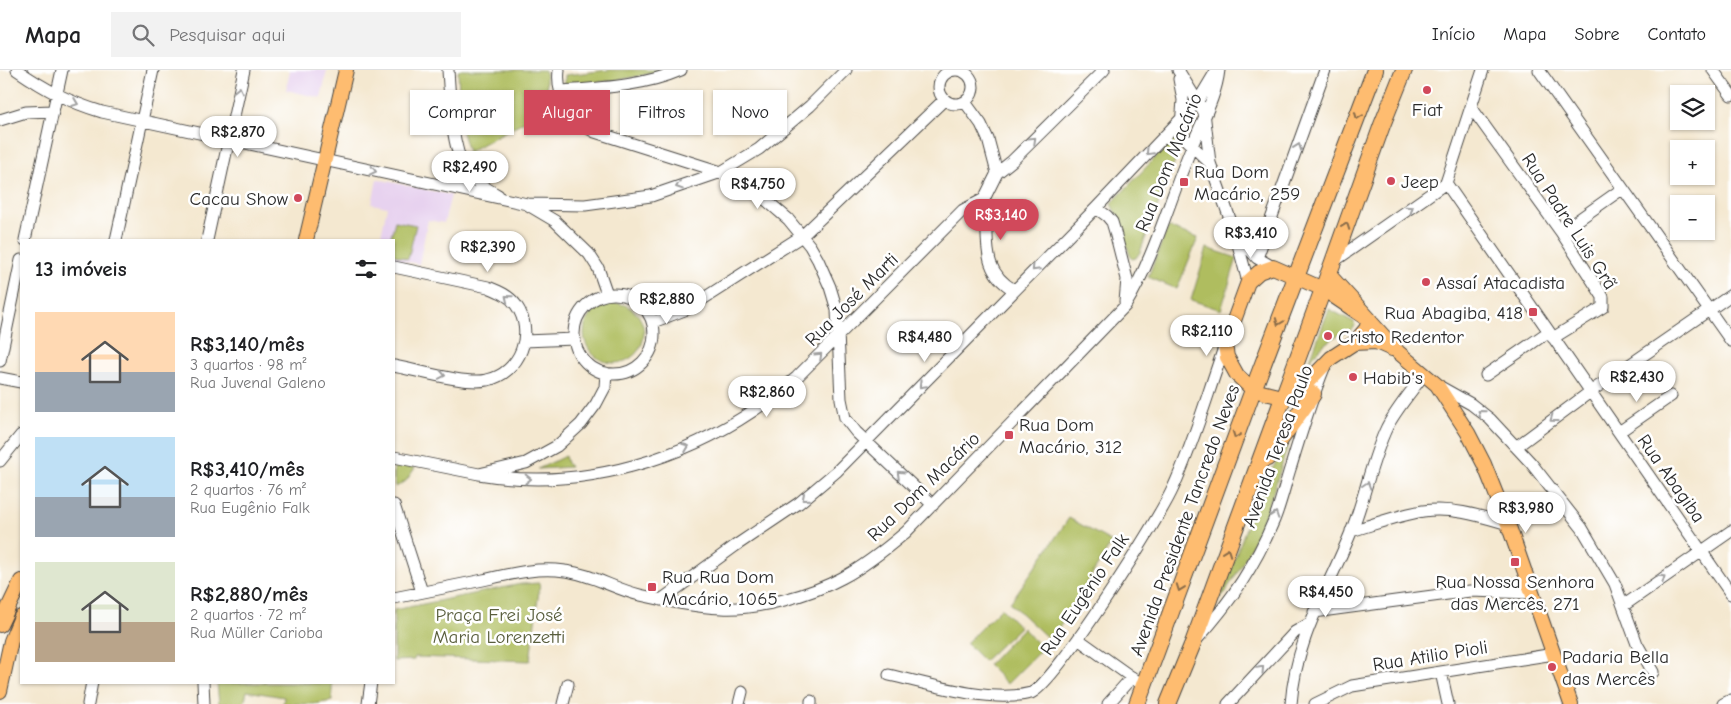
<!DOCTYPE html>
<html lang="pt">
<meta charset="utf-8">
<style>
:root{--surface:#fff;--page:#f2f2f2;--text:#202124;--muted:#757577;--line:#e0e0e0;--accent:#d1495b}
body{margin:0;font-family:"Comic Neue",sans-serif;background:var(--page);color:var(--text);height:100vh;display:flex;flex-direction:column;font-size:19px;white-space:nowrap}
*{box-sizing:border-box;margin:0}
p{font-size:16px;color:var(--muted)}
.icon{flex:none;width:28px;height:28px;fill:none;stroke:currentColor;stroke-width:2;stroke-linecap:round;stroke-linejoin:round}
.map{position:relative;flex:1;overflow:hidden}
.sheet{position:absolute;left:20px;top:169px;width:375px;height:445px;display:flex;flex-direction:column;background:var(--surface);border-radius:0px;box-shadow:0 1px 4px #0004}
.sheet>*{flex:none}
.banner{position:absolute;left:410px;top:20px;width:475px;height:45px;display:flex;gap:10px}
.controls{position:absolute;left:1670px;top:15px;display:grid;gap:10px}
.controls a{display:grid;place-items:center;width:45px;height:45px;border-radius:0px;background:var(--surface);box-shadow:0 1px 4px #0004;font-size:25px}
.price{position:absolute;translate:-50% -42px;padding:0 11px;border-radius:18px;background:#fff;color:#222;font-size:16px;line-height:32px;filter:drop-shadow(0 1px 2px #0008)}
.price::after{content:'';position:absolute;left:50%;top:30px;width:15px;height:11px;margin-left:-8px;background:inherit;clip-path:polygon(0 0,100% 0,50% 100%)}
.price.on{background:var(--accent);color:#fff}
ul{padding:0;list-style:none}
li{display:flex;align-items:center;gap:15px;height:125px;padding:0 15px}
li span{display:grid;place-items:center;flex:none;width:140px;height:100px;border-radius:0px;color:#555}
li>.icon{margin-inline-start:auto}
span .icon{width:60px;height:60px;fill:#fffc;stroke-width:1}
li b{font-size:21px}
h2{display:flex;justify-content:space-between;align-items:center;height:60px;padding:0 15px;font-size:21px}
.chip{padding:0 18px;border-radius:0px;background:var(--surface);box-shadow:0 1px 4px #0004;font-size:18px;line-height:45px}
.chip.on{background:var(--accent);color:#fff}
header{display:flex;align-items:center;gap:30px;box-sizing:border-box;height:70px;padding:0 25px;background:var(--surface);border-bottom:1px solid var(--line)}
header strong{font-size:24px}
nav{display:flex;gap:28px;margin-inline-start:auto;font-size:18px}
.search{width:350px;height:45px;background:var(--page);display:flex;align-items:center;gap:12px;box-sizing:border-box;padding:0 18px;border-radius:0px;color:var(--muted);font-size:19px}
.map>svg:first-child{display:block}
.built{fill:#e7d2ef}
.green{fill:#afbd5f;stroke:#6d7445}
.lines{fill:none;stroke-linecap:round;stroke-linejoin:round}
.minor-casing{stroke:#494744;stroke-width:13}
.major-casing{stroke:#494744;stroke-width:16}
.highway-casing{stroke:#494744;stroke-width:18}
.minor{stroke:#fff;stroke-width:11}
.major{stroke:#febc70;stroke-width:14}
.highway{stroke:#febc70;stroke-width:16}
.oneway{stroke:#a0a0a0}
.oneway2{stroke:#8a6c4a}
.poi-dot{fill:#d1495b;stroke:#fff;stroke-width:2}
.labels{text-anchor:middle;stroke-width:5;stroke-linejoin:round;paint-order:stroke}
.poi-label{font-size:19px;fill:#2b2b2b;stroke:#fff;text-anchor:start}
.street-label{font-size:19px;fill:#2b2b2b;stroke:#fff}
.park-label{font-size:19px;fill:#595e3d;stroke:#fff}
</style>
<header>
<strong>Mapa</strong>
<div class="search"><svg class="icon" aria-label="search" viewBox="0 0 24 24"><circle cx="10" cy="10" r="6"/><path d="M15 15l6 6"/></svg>Pesquisar aqui</div>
<nav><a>Início</a><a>Mapa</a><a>Sobre</a><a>Contato</a></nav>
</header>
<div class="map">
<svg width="1731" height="634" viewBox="0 0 1731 634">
<rect width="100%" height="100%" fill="#fff"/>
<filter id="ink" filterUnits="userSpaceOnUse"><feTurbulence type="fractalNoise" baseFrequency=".02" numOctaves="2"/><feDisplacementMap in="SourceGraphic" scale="10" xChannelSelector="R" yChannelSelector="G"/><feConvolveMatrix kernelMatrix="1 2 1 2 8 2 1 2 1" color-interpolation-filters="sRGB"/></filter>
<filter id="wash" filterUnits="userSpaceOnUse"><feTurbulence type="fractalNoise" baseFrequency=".0096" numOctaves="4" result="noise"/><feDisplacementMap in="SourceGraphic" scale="20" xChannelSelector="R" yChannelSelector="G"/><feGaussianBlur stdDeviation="1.12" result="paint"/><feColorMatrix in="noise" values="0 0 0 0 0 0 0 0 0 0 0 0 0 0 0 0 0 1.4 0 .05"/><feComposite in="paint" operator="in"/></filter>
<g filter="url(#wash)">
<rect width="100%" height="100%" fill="#f4e8d0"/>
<path class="built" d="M290,0H327L321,28L286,20Z
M377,109L451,125L444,153L428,150L419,194L394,189V170H380L387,137L372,134Z"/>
<path class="green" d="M458,0H545L547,21L552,36L468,82L460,56Z
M609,0H662C630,10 598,13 565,15V5Z
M1173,69L1179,76V80L1140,182L1136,188L1132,189L1129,183L1121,154L1111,134Z
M395,151L416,155L408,189L394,185V170H390Z
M1168,157L1198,168L1177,219L1148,207Z
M1207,178L1237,188L1221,240L1191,230Z
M584 263a30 30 0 1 1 60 0a30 30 0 1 1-60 0Z
M1329,239L1354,252L1355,256C1351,262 1343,263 1337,266C1325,272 1317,281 1309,292Z
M1289,371C1272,430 1256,478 1220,529C1240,476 1257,418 1289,371Z
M565,386L567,393L570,397L538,399Z
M394,394L415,398L406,411L396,417L394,409Z
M1069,448L1112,472L1051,571L1010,533Z
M540,513L530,591L415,587L414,590L394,591V540L521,514Z
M1001,538L1020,557L984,591L966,573Z
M1023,558L1042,579L1007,614L988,595Z
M217,613H332V631L314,634H283L284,627L247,621L244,634H219Z"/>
</g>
<g filter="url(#ink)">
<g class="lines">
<g class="minor-casing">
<path id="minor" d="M939 17a17 17 0 1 1 34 0a17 17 0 1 1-34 0Z
M17,0C46,20 69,32 102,42L527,134L585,135L651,126L721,102L759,79L810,36L846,0
M448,0C450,28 451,75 465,99C471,110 487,119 498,125
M559,0C556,27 571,51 595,62L721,102L759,124L788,149L810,176L818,190L830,217L837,240L841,329L845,348L856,362L933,435
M1178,0L1204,42L1210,93L1235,163L1248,212
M1539,0L1731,271
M1713,0L1731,25
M1179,9L1183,30L1181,56L1183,67L1210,93
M561,21C600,18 644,16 681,0
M965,32L981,54L988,69L997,103
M1471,37L1561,162L1603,227V237L1553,268
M0,50L26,42L53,41
M1446,113L1731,524
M1446,113L1483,0
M984,129L997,103L1012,91L1104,0
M984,129C992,164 976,198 1014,220
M528,135L555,151L589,184L598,198L607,224
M1096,138L1107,146L1112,152L1115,162L1127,209L1125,232
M1561,162L1622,119
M1239,168L1257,188L1273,197
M25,170L62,0
M116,170L153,0
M207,170L244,0
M1257,188L1325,0
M1333,192L1446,113
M394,197L488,217C498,221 509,225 516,235C536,263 520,303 487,310C467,315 416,300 394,296
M574 264a40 40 0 1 1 80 0a40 40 0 1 1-80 0Z
M653,252L687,239L802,166L944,30
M524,271L575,269
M0,291L21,190
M1486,305L1548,262
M0,308L21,312
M1437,315L1471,334L1490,349L1531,393L1582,458L1615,514L1637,574L1653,602
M1619,362L1671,326
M1516,377L1590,322L1731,225
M394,387L479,404L526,393L557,376L581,354L596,334L605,317L606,303
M0,391L21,365
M479,404C593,424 712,382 797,307L963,140L984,129
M394,435L422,522
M1351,461C1375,454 1399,445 1423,441C1452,437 1480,446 1508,454
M394,528C423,522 453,516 483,510C510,504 536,497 565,501C592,504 614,519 640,525C667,531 694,537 722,538C757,540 811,525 842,508C865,496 886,479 906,462L1125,236C1154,189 1170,128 1192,76C1202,51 1216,27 1219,0
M661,530L735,476L799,433L837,401L1096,138L1198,31L1216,1
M1623,536L1731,461
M1314,542L1470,521L1532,523
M1198,568C1229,534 1256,494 1274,450C1281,433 1285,414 1291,396C1301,363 1311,330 1324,298
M1078,569L1144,616
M1441,602L1448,634
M889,605C930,614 991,634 1031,623C1054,615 1160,448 1173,418C1194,373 1208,322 1225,275
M203,612L204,634
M88,634L92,612
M368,634L371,612
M563,634L568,614
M739,634L742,622
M811,634V631
M1108,634L1132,607
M1228,634L1295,562L1309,554
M1291,634C1296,566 1327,522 1351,462C1365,428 1371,390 1387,357C1397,338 1412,321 1424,304
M1315,634L1352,616L1554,584
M1723,634L1731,630"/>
</g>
<g class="major-casing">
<path id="major" d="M306,170L346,0
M1369,250L1366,259L1354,273L1331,288L1303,317L1295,323L1282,327L1253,320L1237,305L1227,287L1225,275L1248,212L1259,202L1273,197L1323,219L1369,250L1398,282L1437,315L1468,363L1484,394L1508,454L1571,634
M1354,273L1376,272L1392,279
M0,555L21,511
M0,621L11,571L21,547"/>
</g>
<g class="highway-casing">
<path id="highway" d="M1328,205L1369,250
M1267,388L1313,324
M1137,634L1253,320L1375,0
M1168,634L1193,573L1333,192L1382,55L1404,0"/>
</g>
<use href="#minor" class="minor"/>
<use href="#major" class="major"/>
<use href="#highway" class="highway"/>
</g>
<defs><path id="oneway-chevron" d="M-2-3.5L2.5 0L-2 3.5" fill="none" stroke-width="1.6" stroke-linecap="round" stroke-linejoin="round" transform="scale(1.25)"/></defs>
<g class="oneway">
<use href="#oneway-chevron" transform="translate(239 20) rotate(-77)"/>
<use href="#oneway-chevron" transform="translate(75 33) rotate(21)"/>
<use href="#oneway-chevron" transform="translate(1033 70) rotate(-44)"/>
<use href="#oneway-chevron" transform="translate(1298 77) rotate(-70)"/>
<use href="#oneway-chevron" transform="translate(1149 82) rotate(133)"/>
<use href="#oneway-chevron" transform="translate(373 101) rotate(13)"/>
<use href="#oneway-chevron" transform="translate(679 116) rotate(161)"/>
<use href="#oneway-chevron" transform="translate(1410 139) rotate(-35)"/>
<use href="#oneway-chevron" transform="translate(1035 198) rotate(134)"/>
<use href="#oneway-chevron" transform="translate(508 228) rotate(-141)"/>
<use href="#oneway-chevron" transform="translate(819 286) rotate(-44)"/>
<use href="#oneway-chevron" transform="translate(442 305) rotate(11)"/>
<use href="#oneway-chevron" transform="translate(922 315) rotate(134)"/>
<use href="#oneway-chevron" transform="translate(1481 343) rotate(-141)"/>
<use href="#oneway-chevron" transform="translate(1553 349) rotate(144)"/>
<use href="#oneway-chevron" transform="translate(686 377) rotate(-21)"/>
<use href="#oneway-chevron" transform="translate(900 404) rotate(-136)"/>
<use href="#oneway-chevron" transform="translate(528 409) rotate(1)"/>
<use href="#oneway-chevron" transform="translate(1367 415) rotate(-72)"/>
<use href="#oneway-chevron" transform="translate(805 428) rotate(139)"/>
<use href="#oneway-chevron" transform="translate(1275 445) rotate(-71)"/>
<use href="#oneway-chevron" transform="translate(1662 508) rotate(-35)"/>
<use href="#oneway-chevron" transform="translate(1261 599) rotate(-47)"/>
</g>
<g class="oneway2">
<use href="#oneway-chevron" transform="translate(1358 46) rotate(111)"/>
<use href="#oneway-chevron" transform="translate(1346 156) rotate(-70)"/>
<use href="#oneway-chevron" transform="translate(1279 252) rotate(111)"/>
<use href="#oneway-chevron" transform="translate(1236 365) rotate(110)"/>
<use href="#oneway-chevron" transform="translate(1227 482) rotate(-70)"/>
<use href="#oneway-chevron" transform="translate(1180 518) rotate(110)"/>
</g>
</g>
<g class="poi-dot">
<circle cx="1427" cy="20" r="5"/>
<circle cx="1391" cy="111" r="5"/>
<rect x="1179" y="107" width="10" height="10" rx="2.5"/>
<circle cx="298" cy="128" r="5"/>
<circle cx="1426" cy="212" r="5"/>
<rect x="1528" y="237" width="10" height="10" rx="2.5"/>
<circle cx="1328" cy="266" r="5"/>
<circle cx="1353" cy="307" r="5"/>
<rect x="1004" y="360" width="10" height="10" rx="2.5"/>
<rect x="1510" y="487" width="10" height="10" rx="2.5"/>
<rect x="647" y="512" width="10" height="10" rx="2.5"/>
<circle cx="1552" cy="597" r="5"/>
</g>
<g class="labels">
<g class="poi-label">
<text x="1427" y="46" text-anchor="middle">Fiat</text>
<text x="1194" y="108">Rua Dom<tspan x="1194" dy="22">Macário, 259</tspan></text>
<text x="1401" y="118">Jeep</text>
<text x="288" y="135" text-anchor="end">Cacau Show</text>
<text x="1436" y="219">Assaí Atacadista</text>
<text x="1523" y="249" text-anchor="end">Rua Abagiba, 418</text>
<text x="1338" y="273">Cristo Redentor</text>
<text x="1363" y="314">Habib's</text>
<text x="1019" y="361">Rua Dom<tspan x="1019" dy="22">Macário, 312</tspan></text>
<text x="662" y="513">Rua Rua Dom<tspan x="662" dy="22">Macário, 1065</tspan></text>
<text x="1515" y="518" text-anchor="middle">Rua Nossa Senhora<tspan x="1515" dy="22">das Mercês, 271</tspan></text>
<text x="1562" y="593">Padaria Bella<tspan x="1562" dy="22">das Mercês</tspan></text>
</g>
<g class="street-label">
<text transform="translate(1168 92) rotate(-68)" y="7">Rua Dom Macário</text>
<text transform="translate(1570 151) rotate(57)" y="7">Rua Padre Luis Grã</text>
<text transform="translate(851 229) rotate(-45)" y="7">Rua José Marti</text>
<text transform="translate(1277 376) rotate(-70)" y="7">Avenida Teresa Paulo</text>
<text transform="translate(1672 408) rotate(55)" y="7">Rua Abagiba</text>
<text transform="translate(923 416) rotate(-44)" y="7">Rua Dom Macário</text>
<text transform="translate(1184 450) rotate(-70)" y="7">Avenida Presidente Tancredo Neves</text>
<text transform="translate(1084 524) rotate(-56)" y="7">Rua Eugênio Falk</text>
<text transform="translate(1430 585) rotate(-9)" y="7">Rua Atilio Pioli</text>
</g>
<g class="park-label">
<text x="499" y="551">Praça Frei José<tspan x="499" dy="22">Maria Lorenzetti</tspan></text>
</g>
</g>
</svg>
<div class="controls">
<a><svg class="icon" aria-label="layers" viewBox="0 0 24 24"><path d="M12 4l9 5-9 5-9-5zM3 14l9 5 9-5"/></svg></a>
<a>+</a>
<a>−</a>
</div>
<b class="price" style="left:238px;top:88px">R$2,870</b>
<b class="price" style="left:470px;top:123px">R$2,490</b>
<b class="price" style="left:758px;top:140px">R$4,750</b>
<b class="price on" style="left:1001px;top:171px">R$3,140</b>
<b class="price" style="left:1251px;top:189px">R$3,410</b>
<b class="price" style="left:488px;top:203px">R$2,390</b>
<b class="price" style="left:667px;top:255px">R$2,880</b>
<b class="price" style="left:1207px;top:287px">R$2,110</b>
<b class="price" style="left:925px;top:293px">R$4,480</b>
<b class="price" style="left:1637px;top:333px">R$2,430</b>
<b class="price" style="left:767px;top:348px">R$2,860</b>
<b class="price" style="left:1526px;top:464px">R$3,980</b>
<b class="price" style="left:1326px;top:548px">R$4,450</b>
<div class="banner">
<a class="chip">Comprar</a>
<a class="chip on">Alugar</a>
<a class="chip">Filtros</a>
<a class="chip">Novo</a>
</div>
<section class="sheet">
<h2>13 imóveis<svg class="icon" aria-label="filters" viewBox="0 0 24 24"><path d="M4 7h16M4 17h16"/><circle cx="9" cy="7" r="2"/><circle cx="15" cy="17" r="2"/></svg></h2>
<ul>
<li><span style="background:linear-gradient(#ffd9b3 60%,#9aa5b1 0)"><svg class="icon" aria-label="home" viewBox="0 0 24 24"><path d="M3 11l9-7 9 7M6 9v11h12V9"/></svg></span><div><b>R$3,140/mês</b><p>3 quartos · 98 m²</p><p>Rua Juvenal Galeno</p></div></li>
<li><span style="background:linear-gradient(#bfe0f5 60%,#9aa5b1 0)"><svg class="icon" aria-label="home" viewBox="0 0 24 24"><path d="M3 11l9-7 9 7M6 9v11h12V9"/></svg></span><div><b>R$3,410/mês</b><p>2 quartos · 76 m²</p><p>Rua Eugênio Falk</p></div></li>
<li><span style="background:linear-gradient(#dfe7d0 60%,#b9a48a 0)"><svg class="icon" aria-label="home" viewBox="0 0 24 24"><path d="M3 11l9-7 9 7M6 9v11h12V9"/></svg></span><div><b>R$2,880/mês</b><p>2 quartos · 72 m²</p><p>Rua Müller Carioba</p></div></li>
</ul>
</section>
</div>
